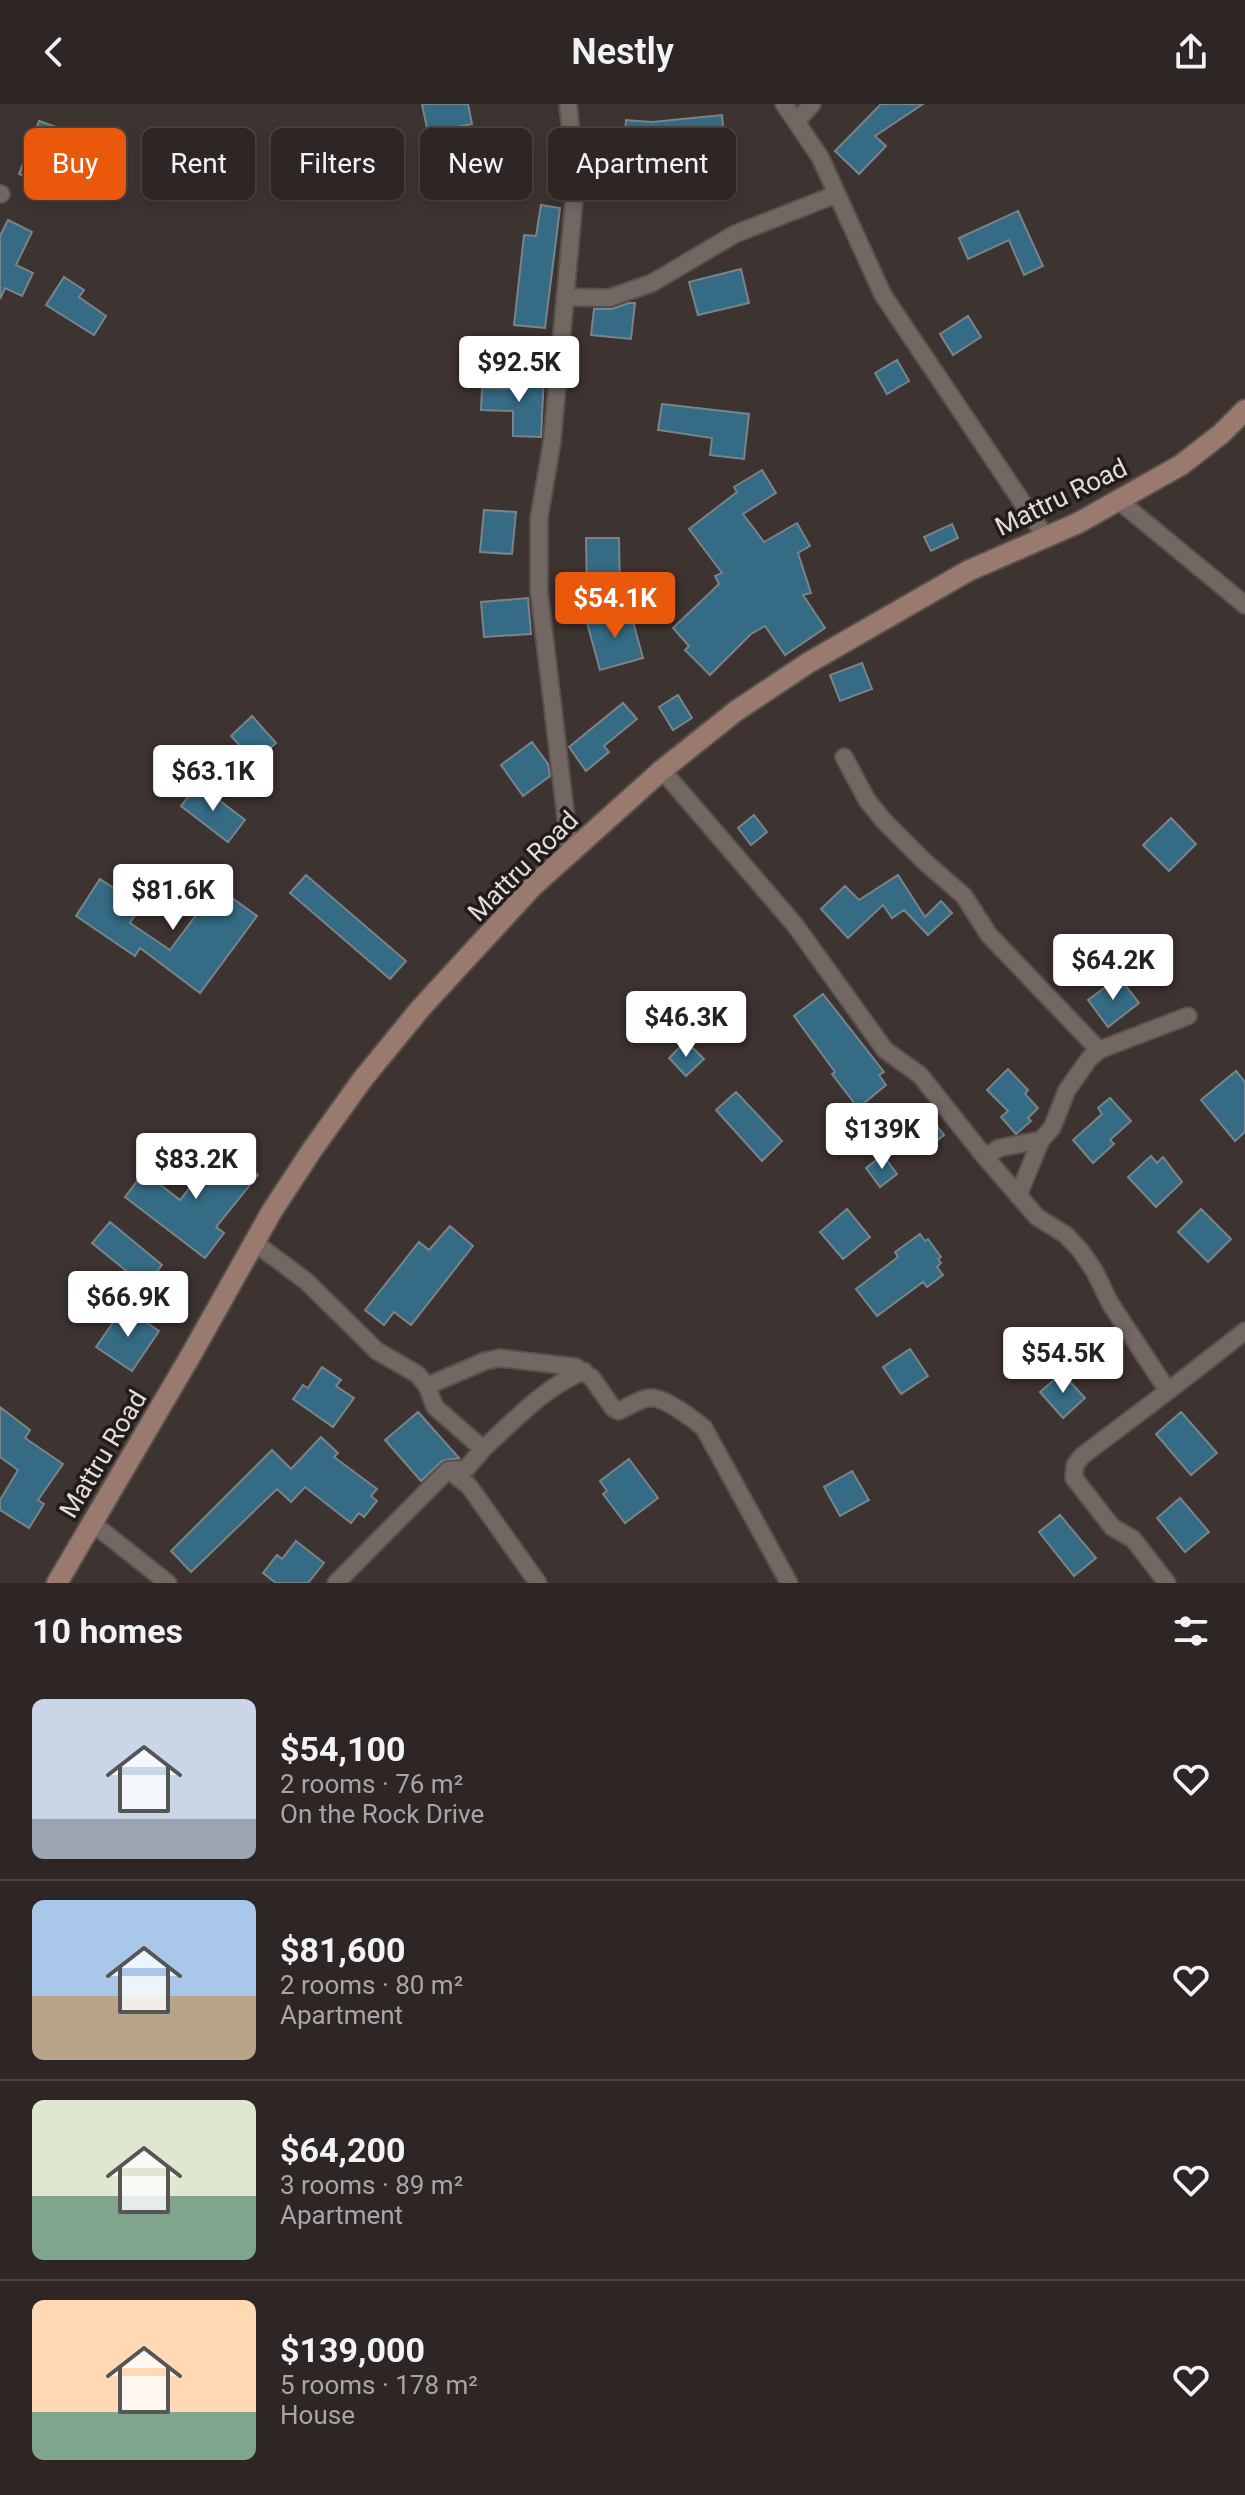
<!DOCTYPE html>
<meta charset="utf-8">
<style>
:root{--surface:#2e2624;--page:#362e2c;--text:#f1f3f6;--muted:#a7a5a6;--line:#494341;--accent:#ea580c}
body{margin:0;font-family:Roboto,sans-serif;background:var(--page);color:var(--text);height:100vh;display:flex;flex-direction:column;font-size:30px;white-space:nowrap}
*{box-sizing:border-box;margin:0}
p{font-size:26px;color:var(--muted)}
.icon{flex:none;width:44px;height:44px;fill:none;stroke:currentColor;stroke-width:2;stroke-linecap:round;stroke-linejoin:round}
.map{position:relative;height:1479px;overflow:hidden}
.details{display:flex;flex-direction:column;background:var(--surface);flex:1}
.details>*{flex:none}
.hud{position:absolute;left:24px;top:24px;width:800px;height:72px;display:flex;gap:16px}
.price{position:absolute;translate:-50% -68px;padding:0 18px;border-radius:8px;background:#fff;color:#222;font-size:26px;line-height:52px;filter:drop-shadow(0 2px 4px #0008)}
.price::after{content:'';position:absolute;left:50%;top:48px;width:24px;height:18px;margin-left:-12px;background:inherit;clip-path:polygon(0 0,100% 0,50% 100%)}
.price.current{background:var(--accent);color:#fff}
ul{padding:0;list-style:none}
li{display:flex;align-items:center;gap:24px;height:200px;padding:0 32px}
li+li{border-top:2px solid var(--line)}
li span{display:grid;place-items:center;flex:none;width:224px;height:160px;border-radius:12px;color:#555}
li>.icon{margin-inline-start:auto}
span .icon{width:96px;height:96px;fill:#fffc;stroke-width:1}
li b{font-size:34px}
h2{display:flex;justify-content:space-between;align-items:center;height:96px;padding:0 32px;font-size:34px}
.chip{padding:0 28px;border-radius:12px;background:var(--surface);box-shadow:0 4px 12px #0003,0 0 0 2px var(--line);font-size:28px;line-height:72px}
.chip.current{background:var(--accent);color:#fff}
header{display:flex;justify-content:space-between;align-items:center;height:104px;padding:0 32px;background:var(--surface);font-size:36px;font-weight:600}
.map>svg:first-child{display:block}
.building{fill:#356b84;stroke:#798489;stroke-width:2}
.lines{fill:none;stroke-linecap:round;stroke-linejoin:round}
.street-casing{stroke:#59514e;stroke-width:20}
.secondary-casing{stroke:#59514e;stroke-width:24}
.street{stroke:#726763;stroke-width:16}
.secondary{stroke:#9a796e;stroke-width:20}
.labels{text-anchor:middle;stroke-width:7;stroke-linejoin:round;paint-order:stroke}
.street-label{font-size:26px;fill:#e3ddda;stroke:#211c1b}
</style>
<header><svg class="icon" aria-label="back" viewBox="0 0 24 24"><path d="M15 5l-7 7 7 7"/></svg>Nestly<svg class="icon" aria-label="share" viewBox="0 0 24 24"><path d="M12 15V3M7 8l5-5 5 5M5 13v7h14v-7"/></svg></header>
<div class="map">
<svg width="1245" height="1479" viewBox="0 0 1245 1479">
<rect width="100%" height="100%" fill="#3d3330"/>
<path class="building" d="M422,0H468L472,20L428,29Z
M881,0H923L875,32L886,42L859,70L835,47Z
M722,11L727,61L669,66L622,64L626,16L652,18Z
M39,17L65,26L55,51L47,48L36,77L19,70Z
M541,101L560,104L545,224L514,221L524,131L536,132Z
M1018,107L1043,162L1024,171L1009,136L968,155L959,134Z
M8,116L32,128L16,161L33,169L22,192L5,184L0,195V132Z
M741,165L749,199L698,211L689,178Z
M64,173L84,186L79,193L106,212L94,231L46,201Z
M629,199H635L631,235L591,231L594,205H612Z
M968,212L981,233L953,251L940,230Z
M897,256L909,277L887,290L875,269Z
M516,271H544L541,333L513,332V307L481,306L482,284L516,285Z
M662,300L749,310L744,355L710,351L712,334L658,326Z
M762,366L776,389L743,410L764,438L797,419L810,442L798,449L811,489L803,491L825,524L785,551L765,522L751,530L710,571L685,546L689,542L673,524L719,480L715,472L722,469L689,425L737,388L734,383Z
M484,406L516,408L512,450L480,448Z
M952,420L958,434L931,447L924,433Z
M586,434H619L620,491H587Z
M528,494L531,530L484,533L481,498Z
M630,507L643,554L600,566L587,519Z
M862,559L872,585L840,597L830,571Z
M678,591L692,614L673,626L659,603Z
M623,599L637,615L604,642L609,648L586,667L569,643Z
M252,612L276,639L255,658L231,632Z
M532,638L548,660L550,672L523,692L501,661Z
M181,646L204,665L194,678L170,659Z
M198,680L245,716L228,738L181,702Z
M754,711L767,728L751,741L738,724Z
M1171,714L1196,740L1169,767L1143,741Z
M306,771L406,857L390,875L290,789Z
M898,771L925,813L941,797L952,809L928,831L904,806L892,814L883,801L848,834L821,805L845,782L859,796Z
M100,775L141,802L130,819L170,846L217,783L257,812L200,889L140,844L135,852L76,812Z
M1119,873L1139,899L1108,923L1088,896Z
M823,890L884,968L879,971L886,981L858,1004L832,970L835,968L794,912Z
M686,937L704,955L686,972L669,954Z
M1008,965L1028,986L1025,990L1038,1004L1028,1014L1031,1017L1016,1030L1001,1013L1008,1007L987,986Z
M1236,967L1245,978V1028L1235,1037L1201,996Z
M736,988L782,1037L762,1057L716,1006Z
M1110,994L1131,1017L1110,1036L1114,1040L1093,1059L1073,1036L1102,1010L1098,1004Z
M927,1009L944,1031L930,1042L913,1020Z
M222,1043L258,1071L216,1123L224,1129L205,1154L125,1093L144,1068L180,1096Z
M883,1051L897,1070L880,1083L866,1064Z
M1151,1052L1157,1059L1163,1053L1182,1078L1156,1103L1128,1073Z
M847,1105L870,1133L843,1155L820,1128Z
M1201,1105L1231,1135L1208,1158L1178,1128Z
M110,1118L162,1161L145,1182L92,1139Z
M450,1122L473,1142L411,1221L394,1208L384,1221L365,1206L419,1138L429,1146Z
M920,1130L925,1137L928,1135L941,1153L938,1155L941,1159L937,1163L943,1171L927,1183L923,1178L877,1212L856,1185L898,1153L895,1148Z
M124,1203L159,1227L132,1267L96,1243Z
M910,1245L928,1272L901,1290L883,1263Z
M322,1263L341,1276L336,1282L354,1294L333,1323L293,1295L303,1281L308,1284Z
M1062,1269L1085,1294L1063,1314L1040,1288Z
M0,1303L30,1326L25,1334L63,1360L38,1396L44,1400L29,1424L0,1406V1396L18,1366L0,1353Z
M418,1308L459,1354L442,1357L421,1377L385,1336Z
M1181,1308L1217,1349L1191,1371L1156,1330Z
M321,1333L338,1349L334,1353L377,1385L371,1392L377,1397L364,1413L359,1409L351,1419L305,1383L291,1398L277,1385L191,1468L171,1447L272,1346L291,1365Z
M629,1355L658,1394L625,1419L603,1390L607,1387L600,1377Z
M852,1367L869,1396L840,1412L824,1383Z
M1180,1394L1209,1428L1185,1448L1157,1414Z
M1060,1411L1096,1454L1074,1472L1039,1428Z
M296,1437L324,1459L308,1479H276L263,1469L277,1451L282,1455Z"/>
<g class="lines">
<g class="street-casing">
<path id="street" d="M568,0L576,75L552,338L539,414V487L570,748
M784,0L820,53L883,191L1045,432
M796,18L812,0
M0,90H1
M565,193L609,194L652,179L735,130L837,90
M1118,396L1245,501
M844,653L867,696L883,716L926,759L964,792L989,831L1099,946L1188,912
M662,666L795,821L885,946L920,971L985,1053L1037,1113L1066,1131L1081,1147L1095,1168L1110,1199L1168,1287L1082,1352L1075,1361L1074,1374L1112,1423L1133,1435L1167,1479
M985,1053L999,1044L1041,1036L1052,1024L1067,986L1089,955L1099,946
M1018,1092L1041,1036
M255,1139L306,1177L377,1247L417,1270L427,1282L485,1257L500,1254L576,1263L592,1274L613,1304L618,1307C628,1303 638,1296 648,1294C662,1291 693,1315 704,1324L789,1479
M427,1282L435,1303L483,1345L466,1365L448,1366L469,1382L538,1479
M1168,1287L1245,1227
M483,1345C515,1316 544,1283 584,1267
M92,1419L168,1479
M336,1479L448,1366"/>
</g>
<g class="secondary-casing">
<path id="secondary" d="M57,1479L191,1251L272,1107L312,1046L362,976L420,905L533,782L662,666L736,607L808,559L968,467L1078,419L1181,361L1221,330L1245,306"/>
</g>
<use href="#street" class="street"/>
<use href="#secondary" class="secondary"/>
</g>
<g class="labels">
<g class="street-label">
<text transform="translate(1061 393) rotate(-26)" y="9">Mattru Road</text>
<text transform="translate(523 762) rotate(-45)" y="9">Mattru Road</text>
<text transform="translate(103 1350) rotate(-59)" y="9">Mattru Road</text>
</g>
</g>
</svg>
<b class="price" style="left:519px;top:300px">$92.5K</b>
<b class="price current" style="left:615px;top:536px">$54.1K</b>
<b class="price" style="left:213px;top:709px">$63.1K</b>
<b class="price" style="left:173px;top:828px">$81.6K</b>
<b class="price" style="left:1113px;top:898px">$64.2K</b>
<b class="price" style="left:686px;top:955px">$46.3K</b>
<b class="price" style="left:882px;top:1067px">$139K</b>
<b class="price" style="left:196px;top:1097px">$83.2K</b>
<b class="price" style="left:128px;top:1235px">$66.9K</b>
<b class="price" style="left:1063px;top:1291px">$54.5K</b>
<div class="hud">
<a class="chip current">Buy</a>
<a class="chip">Rent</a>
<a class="chip">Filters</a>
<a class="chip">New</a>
<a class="chip">Apartment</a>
</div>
</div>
<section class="details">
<h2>10 homes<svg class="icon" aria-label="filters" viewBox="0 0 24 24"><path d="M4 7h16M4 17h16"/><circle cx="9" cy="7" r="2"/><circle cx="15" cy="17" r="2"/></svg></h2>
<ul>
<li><span style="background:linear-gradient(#c9d6e8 75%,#9aa5b1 0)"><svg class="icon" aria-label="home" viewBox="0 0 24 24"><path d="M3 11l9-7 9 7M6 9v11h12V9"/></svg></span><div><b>$54,100</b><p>2 rooms · 76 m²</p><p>On the Rock Drive</p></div><svg class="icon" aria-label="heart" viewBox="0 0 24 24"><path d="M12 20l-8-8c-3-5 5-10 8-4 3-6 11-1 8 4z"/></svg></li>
<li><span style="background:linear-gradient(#a9c7e8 60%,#b9a48a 0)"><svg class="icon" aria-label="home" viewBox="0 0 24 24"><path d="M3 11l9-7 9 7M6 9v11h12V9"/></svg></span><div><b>$81,600</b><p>2 rooms · 80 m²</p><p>Apartment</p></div><svg class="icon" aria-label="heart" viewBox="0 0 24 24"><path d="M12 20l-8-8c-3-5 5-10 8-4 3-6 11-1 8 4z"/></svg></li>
<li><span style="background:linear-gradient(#dfe7d0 60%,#7fa58c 0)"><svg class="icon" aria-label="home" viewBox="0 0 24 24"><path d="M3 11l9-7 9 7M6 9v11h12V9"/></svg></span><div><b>$64,200</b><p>3 rooms · 89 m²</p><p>Apartment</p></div><svg class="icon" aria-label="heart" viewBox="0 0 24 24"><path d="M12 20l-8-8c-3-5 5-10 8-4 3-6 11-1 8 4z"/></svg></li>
<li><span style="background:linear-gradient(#ffd9b3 70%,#7fa58c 0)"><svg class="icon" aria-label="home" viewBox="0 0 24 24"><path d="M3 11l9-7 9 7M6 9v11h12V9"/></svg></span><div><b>$139,000</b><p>5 rooms · 178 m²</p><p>House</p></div><svg class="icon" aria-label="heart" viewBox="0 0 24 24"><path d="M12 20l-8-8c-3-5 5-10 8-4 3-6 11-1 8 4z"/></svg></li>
</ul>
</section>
